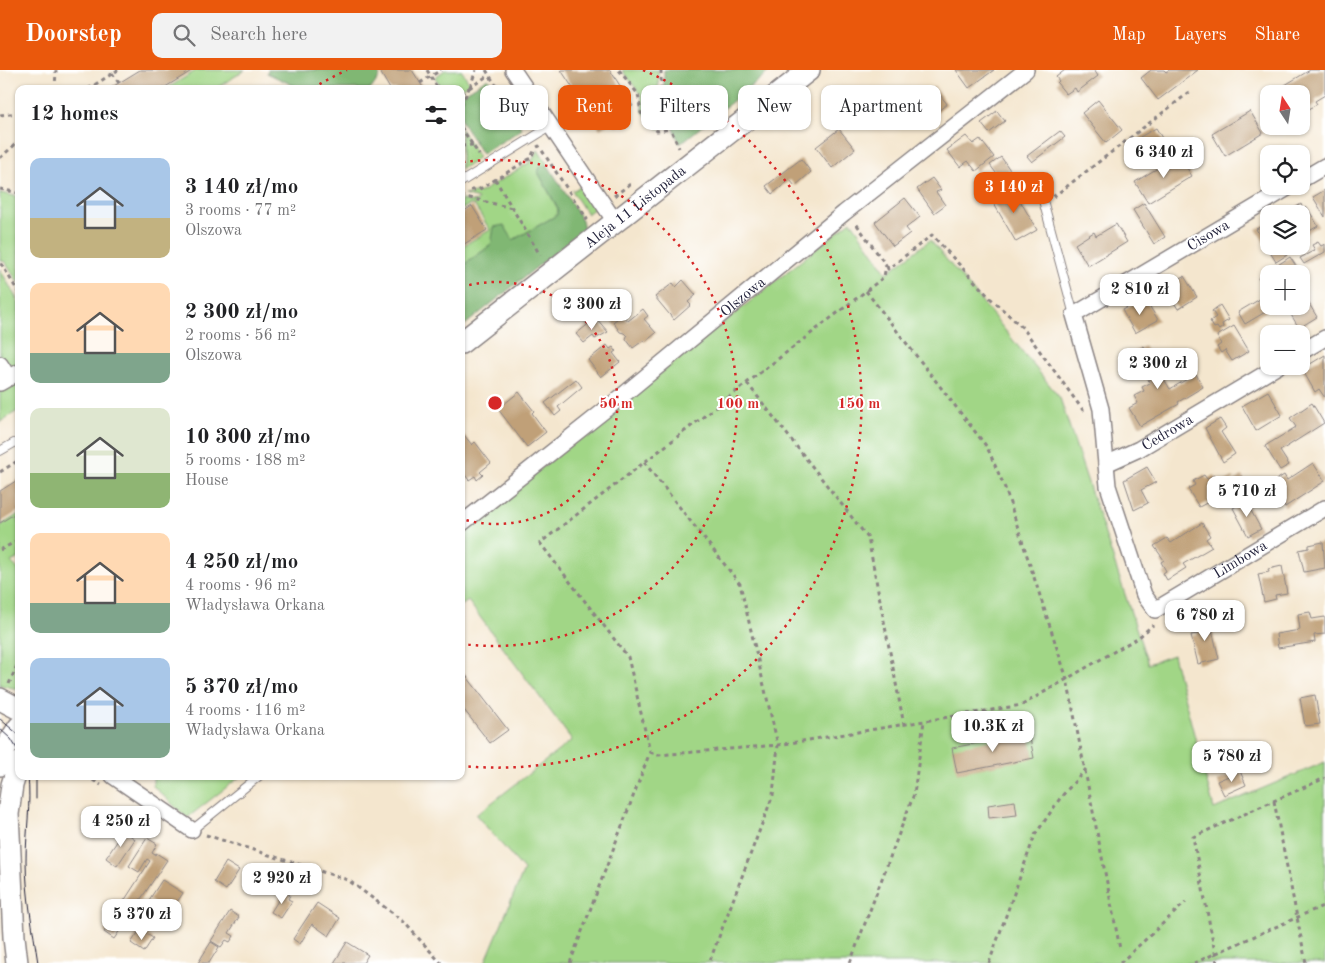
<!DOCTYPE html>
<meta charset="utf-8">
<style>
:root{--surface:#fff;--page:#f2f2f2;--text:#202124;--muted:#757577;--accent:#ea580c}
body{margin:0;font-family:"Old Standard TT",serif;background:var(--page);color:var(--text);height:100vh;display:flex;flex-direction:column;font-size:19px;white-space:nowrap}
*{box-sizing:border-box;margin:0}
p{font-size:16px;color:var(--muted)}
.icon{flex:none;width:28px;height:28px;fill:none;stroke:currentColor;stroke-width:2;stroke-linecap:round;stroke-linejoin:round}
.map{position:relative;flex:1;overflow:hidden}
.drawer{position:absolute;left:15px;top:15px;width:450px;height:695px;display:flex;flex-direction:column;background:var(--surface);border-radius:10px;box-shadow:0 1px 4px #0004}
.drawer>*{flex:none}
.top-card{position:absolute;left:480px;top:15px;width:475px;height:45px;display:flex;gap:10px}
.needle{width:32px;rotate:348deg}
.buttons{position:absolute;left:1260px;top:15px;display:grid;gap:10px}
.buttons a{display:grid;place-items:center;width:50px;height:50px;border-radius:10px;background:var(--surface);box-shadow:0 1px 4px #0004;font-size:25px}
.price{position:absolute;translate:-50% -42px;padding:0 11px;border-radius:10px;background:#fff;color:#222;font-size:16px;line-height:32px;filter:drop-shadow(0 1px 2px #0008)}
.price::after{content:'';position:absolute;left:50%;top:30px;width:15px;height:11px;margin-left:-8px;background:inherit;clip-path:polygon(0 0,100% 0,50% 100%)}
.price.active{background:var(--accent);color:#fff}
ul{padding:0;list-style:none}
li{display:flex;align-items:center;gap:15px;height:125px;padding:0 15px}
li span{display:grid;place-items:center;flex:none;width:140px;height:100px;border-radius:10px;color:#555}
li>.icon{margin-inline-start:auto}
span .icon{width:60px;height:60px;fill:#fffc;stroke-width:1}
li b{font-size:21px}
h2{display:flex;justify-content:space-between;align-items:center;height:60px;padding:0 15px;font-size:21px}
.pill{padding:0 18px;border-radius:10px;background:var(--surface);box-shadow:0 1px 4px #0004;font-size:18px;line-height:45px}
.pill.active{background:var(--accent);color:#fff}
header{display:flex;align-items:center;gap:30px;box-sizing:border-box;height:70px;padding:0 25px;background:var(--accent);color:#fff}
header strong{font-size:24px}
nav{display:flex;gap:28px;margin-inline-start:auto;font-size:18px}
.search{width:350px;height:45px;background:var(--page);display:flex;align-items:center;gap:12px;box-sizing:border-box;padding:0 18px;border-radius:10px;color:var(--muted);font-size:19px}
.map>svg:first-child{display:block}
.green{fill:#a1d686;stroke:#627c60}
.forest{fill:#80b773;stroke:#516c57}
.building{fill:#c0a078}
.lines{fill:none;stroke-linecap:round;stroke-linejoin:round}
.lane-casing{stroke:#8b8484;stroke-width:10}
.street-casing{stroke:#8b8484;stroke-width:18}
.secondary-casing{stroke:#8b8484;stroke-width:24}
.path{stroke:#8b8484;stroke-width:3;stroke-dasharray:4 4;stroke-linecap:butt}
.lane{stroke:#fff;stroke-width:8}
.street{stroke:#fff;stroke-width:15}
.secondary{stroke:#fff;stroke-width:21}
.tram{stroke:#22223b;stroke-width:1}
.ring{fill:none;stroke:#d62828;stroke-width:2.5;stroke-dasharray:2.5 5}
.labels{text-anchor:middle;stroke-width:4;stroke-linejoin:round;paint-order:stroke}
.street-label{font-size:15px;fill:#22223b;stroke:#fff}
.centre{fill:#d62828;stroke:#fff;stroke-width:2.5}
.ring-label{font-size:15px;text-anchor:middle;font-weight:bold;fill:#d62828;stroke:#fff;stroke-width:4;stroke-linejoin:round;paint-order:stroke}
</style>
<header>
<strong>Doorstep</strong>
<div class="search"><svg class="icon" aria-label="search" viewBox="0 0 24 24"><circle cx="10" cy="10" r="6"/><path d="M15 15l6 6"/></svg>Search here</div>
<nav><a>Map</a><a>Layers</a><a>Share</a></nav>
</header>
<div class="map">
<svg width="1325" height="893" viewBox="0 0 1325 893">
<rect width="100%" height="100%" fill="#fff"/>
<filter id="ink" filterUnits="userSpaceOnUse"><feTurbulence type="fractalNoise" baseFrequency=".02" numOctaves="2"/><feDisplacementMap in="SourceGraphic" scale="10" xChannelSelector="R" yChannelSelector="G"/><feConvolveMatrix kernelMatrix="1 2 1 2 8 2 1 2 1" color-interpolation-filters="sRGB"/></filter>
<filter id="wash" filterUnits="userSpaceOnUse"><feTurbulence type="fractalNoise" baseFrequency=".0096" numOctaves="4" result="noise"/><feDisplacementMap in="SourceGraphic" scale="20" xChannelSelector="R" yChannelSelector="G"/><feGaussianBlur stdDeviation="1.12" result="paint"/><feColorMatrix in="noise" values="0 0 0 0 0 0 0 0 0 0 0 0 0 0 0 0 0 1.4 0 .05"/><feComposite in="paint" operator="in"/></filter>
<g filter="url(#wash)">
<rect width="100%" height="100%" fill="#f4e6ce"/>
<path class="green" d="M197,0H245L215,19H166Z
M445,0H461L470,13L461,19H442L435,7Z
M622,0H658L659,37L668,57L658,59L643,42L641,25Z
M461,59L478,87L472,93L461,99Z
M538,80L549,97L541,95L538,102L558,139L557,145L513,170L491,175L461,197V177L490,160L474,135H469L461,140V130L476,132L478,129L464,125L481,122L532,91Z
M581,116L595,138L587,144L572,121Z
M0,123L19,127V214L5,192L0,190Z
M851,151L887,203L930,170L983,233L1060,328L1148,594L1173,585L1214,739L1325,692V893H485L524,800L476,745L572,670L468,531L461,536V462Z
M0,199L19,233V295L11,300L0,286Z
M19,308V340L0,352V319Z
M19,444V488L11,492L19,500V618H13L0,615V456Z
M155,706H241L187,748L153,716V708Z"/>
<path class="forest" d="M268,0H376L380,6L371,19H301L267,3Z
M664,0H771L680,74L664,36Z
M488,8L522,59L482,84L461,50V25Z
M541,95L549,97L582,150L584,159L461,258V197L491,175L494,157L504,155L513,170L557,145L558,139L538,102Z"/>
<g id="blocks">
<path class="building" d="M140,0H193L162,19H109Z
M379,0H412L424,19H390Z
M561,0H610L633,36L622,43L627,50L616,57L612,52L600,59Z
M956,0H994L969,18Z
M1065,0H1094L1098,6L1077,22L1075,18L1066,24L1057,13L1059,11L1056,7Z
M1151,0H1164L1166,2L1169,0H1198L1158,30L1141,8Z
M1310,0H1325V25L1315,31L1317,34L1301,43V24H1270Z
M934,17L947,34L929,48L916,30L923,25L920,22L925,18L927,22Z
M1098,30L1122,60L1106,73L1082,43Z
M997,41L1005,51L989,63L981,53Z
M1250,41L1263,63L1225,86L1212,64Z
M1156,58L1172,85L1156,94L1140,67Z
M839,59L855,79L832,98L816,77Z
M1060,61L1065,67L1032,92L1027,86Z
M966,66L973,74L980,69L994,87L976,101L968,91L960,97L947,80Z
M1179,85L1192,106L1148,133L1135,112Z
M1001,87L1010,100L999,107L990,95Z
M801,89L811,102L795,116L790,110L772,124L766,116Z
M932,108L941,120L936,122L945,135L934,143L917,119Z
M1011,115L1037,160L1016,172L990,127Z
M1325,120V147L1313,127Z
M905,128L920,147L906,158L910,163L893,176L875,152Z
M1144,133L1165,167L1154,174L1133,140Z
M1301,134L1303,139L1307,137L1318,156L1301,166V144H1285Z
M472,136L487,160L461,176V143Z
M1268,153L1269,176H1282L1287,185L1276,192L1256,159Z
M1116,154L1127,172L1088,196L1075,174L1094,162L1096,166Z
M1318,172L1321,176L1325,174V182L1304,194L1300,188L1315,180L1312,175Z
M1290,187L1298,199L1291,204H1269V219L1266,221L1258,208Z
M1184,206L1197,227L1178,239L1165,218Z
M683,210L696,225L688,232L691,235L674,250L655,227L673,213L676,217Z
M1260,229L1267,241L1245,254L1238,242Z
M1137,232L1140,236L1147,232L1158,250L1135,263L1122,240Z
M1308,232L1317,247L1299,258L1290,243Z
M1220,235L1229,250L1222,254L1223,257L1219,260L1217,257L1214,258L1210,251L1216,247L1212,241Z
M643,239L648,246L644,249L656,263L645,272L644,270L633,278L626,269L627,266L624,263L620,262L613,252L623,244L628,251Z
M596,248L608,262L595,269L593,266L584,273L576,264Z
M1234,256L1249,281L1232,291L1225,280L1221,283L1217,277L1221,274L1217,266Z
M607,275L610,279L613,277L616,281L613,283L620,292L601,307L588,290Z
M1144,276L1170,319L1196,304L1203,317L1178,332L1179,334L1140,356L1129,338L1138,333L1134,326L1144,321L1142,317L1150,313L1146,306L1141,304L1129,285Z
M1325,285V328L1319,319L1315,322L1302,299Z
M576,309L582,317L558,337L561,341L555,346L545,333Z
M1268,321L1282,345L1256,361L1242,336Z
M519,322L534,341L532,343L546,362L527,377L498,339Z
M1312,333L1324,353L1280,381L1289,395L1280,400L1265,376L1296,357L1290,348Z
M1220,349L1226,358L1221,362L1235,384L1223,392L1205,358Z
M464,365L472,375L475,372L491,393L480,402L483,405L477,410L475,406L469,410L461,400V368Z
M1313,393L1325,411L1285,437L1271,413L1284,405L1287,410Z
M1147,397L1156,412L1141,420L1148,433L1134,440L1124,410Z
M1204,405L1207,409L1214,405L1220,414L1233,407L1234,409L1227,413L1231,420L1199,437L1188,419L1195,415L1193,411Z
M1242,406L1246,414L1238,418L1234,411Z
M19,409V441L0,453V421Z
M1244,428L1261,459L1248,466L1233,438L1240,434L1239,431Z
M1202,453L1210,466L1206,469L1212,477L1183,494L1186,498L1167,510L1163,503L1166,501L1161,492L1164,490L1154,476L1167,468L1171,473Z
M1323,472L1325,498L1304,502L1299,480L1309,478V475Z
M1282,496L1287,523L1275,525L1276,529L1264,532L1258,504L1269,502L1268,499Z
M1310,542L1312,549L1325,547V564L1314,565L1315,572L1278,578L1276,564L1300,560L1298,544Z
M1209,547L1219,589L1198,594L1191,565L1198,564L1196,549Z
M461,599L508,660L490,673L461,636Z
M1315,625L1320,654L1305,656L1300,628Z
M1029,663L1034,688L957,703L952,678Z
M1240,701L1246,715L1224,725L1217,711Z
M1015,731L1017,745L989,748L988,735Z
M124,761L135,769L117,796L106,788Z
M147,768L157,774L152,783L155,785L156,783L167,790L114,869L104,862L150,791L147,789L139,802L129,796Z
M226,792L239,800L226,820L214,812Z
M162,810L183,823L169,844L149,830Z
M284,821L290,825L288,829L292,831L281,848L271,842Z
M317,833L340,848L329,866L312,854L300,874L293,869Z
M230,841L239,847L229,863L234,866L230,872L226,870L221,877L211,871Z
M140,860L153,868L144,882L131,873Z
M211,872L219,877L209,893H198Z
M347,872L368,885L363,893H334Z"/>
</g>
</g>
<g filter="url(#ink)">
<use href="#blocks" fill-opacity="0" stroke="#8b8484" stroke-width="1"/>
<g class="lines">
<g class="lane-casing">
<path id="lane" d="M461,112L551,56
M1044,134L1074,245
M0,381L14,373
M192,760L259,706"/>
</g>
<g class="street-casing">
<g id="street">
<path d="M513,0L616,153"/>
<path d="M1301,110L1325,96"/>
<path id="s1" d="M1291,116L1074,245L1101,339L1108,416L1144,525L1155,540L1325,438"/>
<path d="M1301,282L1325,268"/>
<path d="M0,294L9,308"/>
<path d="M0,313L19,302"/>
<path id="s2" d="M1106,394L1139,379L1278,296"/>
<path id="s3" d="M461,454L610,336L844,143L1026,0"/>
<path d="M113,706L192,760"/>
</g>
</g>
<g class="secondary-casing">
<g id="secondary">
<path id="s4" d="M461,273L809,0"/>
<path d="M0,629L19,639"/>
<path d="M0,695L5,679L19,657"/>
<path d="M17,893L14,867L8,744L12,715L19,693"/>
</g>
</g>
<path class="path" d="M427,0L438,19
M486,0L525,60
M619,0L638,24L641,43L657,61L671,59
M661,0V37L679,78
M112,3L119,13
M420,13L441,0
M470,17L476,0
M469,18L489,5
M55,19L56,0
M88,19L118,0
M461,23L469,18L461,36
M0,45L19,43
M461,57L479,85
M461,76L473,75
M537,77L539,76L587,149L585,150
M0,88L19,71
M495,109L540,185
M0,119L19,123
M471,120H478L531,88L534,81
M461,126L512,138
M614,126L633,112
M1053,127L1191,21
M0,194L2,195L19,223
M887,196L888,199L932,165L990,228L1023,258L1085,343
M866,221L987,377L1005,418L1067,609L1120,879
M747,313L868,468L904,655
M644,392L740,514L778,675L1022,635L1139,567L1153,555
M0,402L19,390
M0,480L19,470
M9,614L19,591
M650,682L658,685L778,675L773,725L709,893
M86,706L101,715
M1274,731L1306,893
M206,765L348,810L402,850L441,893
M570,893L650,682L628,587L540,473L884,207L886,195L855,152
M850,893L914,724L924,651
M989,893L1035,765L1061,727L1086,699
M1120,893L1186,832
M1194,893L1325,835
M1217,893L1193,767L1325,708"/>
<use href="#lane" class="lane"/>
<use href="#street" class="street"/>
<use href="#secondary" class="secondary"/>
<path class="tram" d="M0,649L19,665
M0,659L11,669L19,682
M28,706C31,734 26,762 26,790C26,825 33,859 38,893
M36,729V706"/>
</g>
</g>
<g class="ring">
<path d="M462 217A121 121 0 1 1 462 449"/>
<path d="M463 92A243 243 0 1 1 463 574"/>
<path d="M313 18A364 364 0 0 1 347 0M643 0A364 364 0 0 1 463 696"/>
</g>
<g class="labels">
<g class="street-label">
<text dy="5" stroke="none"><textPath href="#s4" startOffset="221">Aleja 11 Listopada</textPath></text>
<text transform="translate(1208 165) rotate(-31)" y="5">Cisowa</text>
<text dy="5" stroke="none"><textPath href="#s3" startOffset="362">Olszowa</textPath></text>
<text dy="5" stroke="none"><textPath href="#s2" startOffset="69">Cedrowa</textPath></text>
<text dy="5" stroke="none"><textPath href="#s1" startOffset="660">Limbowa</textPath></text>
</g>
</g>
<circle cx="495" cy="333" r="8" class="centre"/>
<g class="ring-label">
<text x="616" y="338">50 m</text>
<text x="738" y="338">100 m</text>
<text x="859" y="338">150 m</text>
</g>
</svg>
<div class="buttons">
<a><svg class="needle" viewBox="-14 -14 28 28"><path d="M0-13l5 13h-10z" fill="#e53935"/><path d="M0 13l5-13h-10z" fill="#757577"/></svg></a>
<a><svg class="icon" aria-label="locate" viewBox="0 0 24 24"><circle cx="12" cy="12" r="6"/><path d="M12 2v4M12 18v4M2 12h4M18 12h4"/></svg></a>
<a><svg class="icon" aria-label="layers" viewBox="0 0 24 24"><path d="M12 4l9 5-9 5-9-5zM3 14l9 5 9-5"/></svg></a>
<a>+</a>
<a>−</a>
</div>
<b class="price" style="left:1164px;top:109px">6 340 zł</b>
<b class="price active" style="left:1014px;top:144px">3 140 zł</b>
<b class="price" style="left:1140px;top:246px">2 810 zł</b>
<b class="price" style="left:592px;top:261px">2 300 zł</b>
<b class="price" style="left:1158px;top:320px">2 300 zł</b>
<b class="price" style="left:1247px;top:448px">5 710 zł</b>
<b class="price" style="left:1205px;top:572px">6 780 zł</b>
<b class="price" style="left:993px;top:683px">10.3K zł</b>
<b class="price" style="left:1232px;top:713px">5 780 zł</b>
<b class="price" style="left:121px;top:778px">4 250 zł</b>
<b class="price" style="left:282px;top:835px">2 920 zł</b>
<b class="price" style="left:142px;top:871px">5 370 zł</b>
<div class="top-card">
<a class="pill">Buy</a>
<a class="pill active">Rent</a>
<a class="pill">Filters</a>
<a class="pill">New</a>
<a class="pill">Apartment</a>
</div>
<section class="drawer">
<h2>12 homes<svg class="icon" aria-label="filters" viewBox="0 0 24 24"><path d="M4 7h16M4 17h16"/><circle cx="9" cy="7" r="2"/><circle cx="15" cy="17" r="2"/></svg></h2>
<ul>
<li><span style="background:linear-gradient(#a9c7e8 60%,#c2b280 0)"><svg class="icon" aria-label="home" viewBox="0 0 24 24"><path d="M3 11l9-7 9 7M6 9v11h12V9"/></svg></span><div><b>3 140 zł/mo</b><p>3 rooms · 77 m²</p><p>Olszowa</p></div></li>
<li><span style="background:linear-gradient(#ffd9b3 70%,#7fa58c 0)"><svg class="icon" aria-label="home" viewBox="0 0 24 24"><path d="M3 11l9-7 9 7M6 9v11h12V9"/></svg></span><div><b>2 300 zł/mo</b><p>2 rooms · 56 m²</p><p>Olszowa</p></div></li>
<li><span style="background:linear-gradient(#dfe7d0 65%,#8fb573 0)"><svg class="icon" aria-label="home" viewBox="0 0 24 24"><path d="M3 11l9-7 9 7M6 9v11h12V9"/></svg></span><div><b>10 300 zł/mo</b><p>5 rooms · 188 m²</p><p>House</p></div></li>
<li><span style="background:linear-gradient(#ffd9b3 70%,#7fa58c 0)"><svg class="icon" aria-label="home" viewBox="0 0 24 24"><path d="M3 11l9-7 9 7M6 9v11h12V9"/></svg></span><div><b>4 250 zł/mo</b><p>4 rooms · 96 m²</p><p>Władysława Orkana</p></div></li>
<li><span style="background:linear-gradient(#a9c7e8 65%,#7fa58c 0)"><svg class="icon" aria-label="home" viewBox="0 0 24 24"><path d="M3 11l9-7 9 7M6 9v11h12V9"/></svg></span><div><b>5 370 zł/mo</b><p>4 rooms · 116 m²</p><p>Władysława Orkana</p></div></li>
</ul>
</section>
</div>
